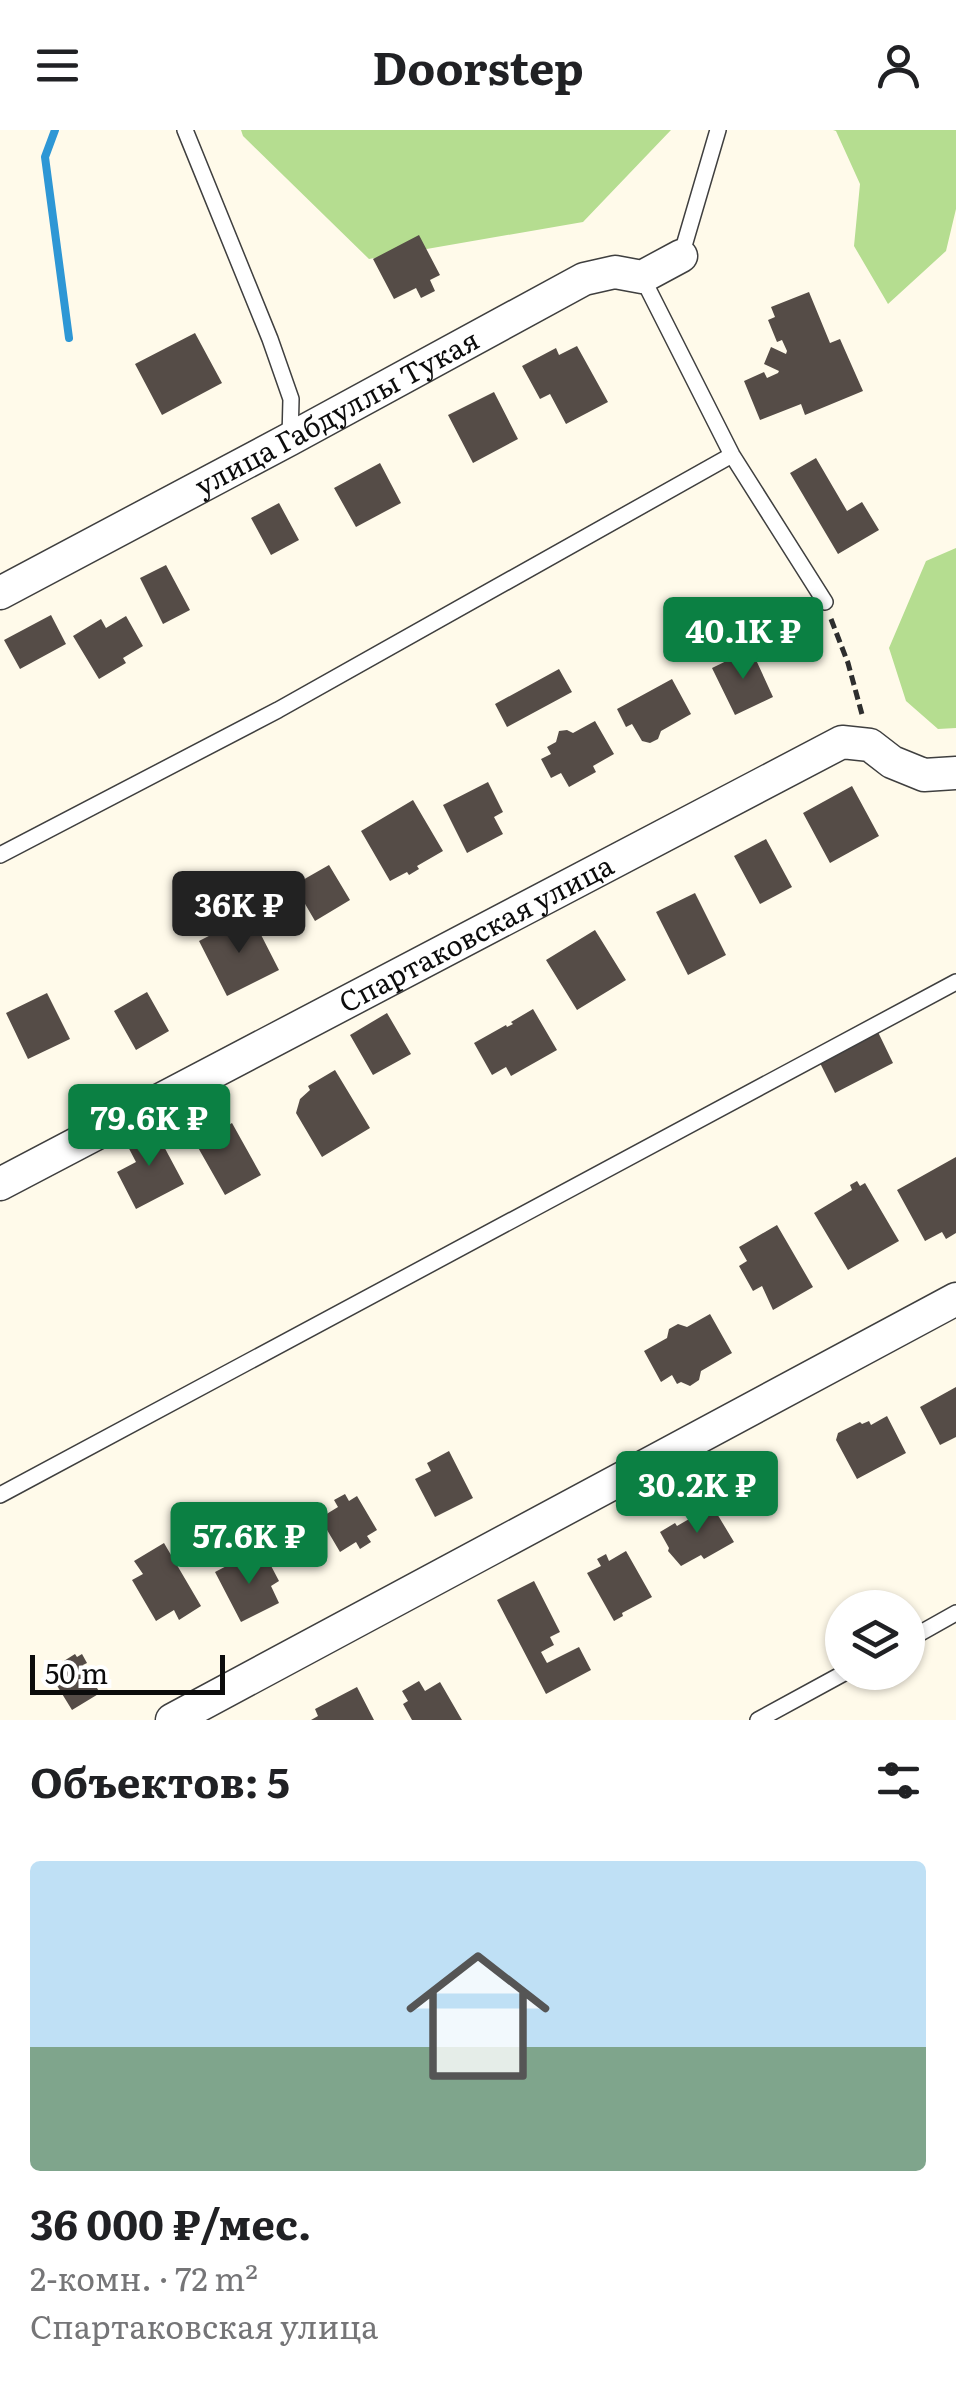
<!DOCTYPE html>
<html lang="ru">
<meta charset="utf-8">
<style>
:root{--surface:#fff;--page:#f2f2f2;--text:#202124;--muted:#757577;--line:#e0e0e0;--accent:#0b8043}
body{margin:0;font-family:Literata,serif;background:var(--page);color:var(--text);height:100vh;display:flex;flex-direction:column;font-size:38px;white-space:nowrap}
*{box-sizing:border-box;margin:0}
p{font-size:32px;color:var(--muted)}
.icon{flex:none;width:55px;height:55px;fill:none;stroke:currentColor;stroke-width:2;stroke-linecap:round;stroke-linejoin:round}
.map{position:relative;height:1590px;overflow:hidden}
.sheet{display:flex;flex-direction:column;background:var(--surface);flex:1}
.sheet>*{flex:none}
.fabs{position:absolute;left:825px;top:1460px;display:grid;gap:20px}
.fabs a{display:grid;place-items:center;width:100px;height:100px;border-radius:50%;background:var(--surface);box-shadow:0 2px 8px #0004;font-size:50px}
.scale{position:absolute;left:30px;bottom:25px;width:195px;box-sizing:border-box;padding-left:10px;border:5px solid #0c0c0c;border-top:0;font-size:28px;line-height:35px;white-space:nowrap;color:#0c0c0c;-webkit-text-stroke:8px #fff;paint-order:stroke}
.price{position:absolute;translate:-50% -85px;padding:0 22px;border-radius:10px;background:var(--accent);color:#fff;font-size:32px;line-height:65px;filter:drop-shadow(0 2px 5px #0008)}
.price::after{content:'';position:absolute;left:50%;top:60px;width:30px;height:22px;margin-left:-15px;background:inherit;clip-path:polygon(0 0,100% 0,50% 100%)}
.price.on{background:#222;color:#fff}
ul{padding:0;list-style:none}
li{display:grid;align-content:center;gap:20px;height:530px;padding:0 30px}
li+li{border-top:2px solid var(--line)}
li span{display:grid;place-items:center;height:310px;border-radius:10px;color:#555}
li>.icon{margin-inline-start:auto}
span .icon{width:180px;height:180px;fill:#fffc;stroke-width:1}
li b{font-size:42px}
h2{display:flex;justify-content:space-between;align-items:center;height:120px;padding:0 30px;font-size:42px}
header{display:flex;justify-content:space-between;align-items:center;height:130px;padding:0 30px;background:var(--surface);font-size:45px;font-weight:700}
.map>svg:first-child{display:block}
.forest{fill:#b5dd90}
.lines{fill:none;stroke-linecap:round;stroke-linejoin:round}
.stream{stroke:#2e97d5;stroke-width:8}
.building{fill:#554c47}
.service-casing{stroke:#3f3f3f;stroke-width:18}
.minor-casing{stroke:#3f3f3f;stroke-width:35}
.path{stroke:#2e2e2e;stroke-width:5;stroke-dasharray:10 5;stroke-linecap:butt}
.service{stroke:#fff;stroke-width:15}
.minor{stroke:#fff;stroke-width:32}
.labels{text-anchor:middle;stroke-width:10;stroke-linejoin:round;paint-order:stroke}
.street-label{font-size:28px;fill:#0c0c0c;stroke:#fff}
</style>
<header><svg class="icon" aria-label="menu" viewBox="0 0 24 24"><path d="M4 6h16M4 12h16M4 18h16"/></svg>Doorstep<svg class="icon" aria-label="person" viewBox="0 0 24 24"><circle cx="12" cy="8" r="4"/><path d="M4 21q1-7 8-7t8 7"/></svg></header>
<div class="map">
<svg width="956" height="1590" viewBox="0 0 956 1590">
<rect width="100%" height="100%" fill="#fffaea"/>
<path class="forest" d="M241,0H671L583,92L369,129L243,6Z
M833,0H956V79L946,121L888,174L854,116L860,54L836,1Z
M956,418V598L938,599L906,571L889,518L926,431Z"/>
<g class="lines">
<path class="stream" d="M55,0L45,27L69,208"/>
</g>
<path class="building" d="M419,105L440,145L430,150L435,161L421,168L416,158L394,169L373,129Z
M809,162L830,213L840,209L863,261L805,285L801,274L760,290L744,251L764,242L767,248L778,243L779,241L764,234L771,217L786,224L787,221L782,210L777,212L768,190L775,187L771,177Z
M195,203L222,253L162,285L135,234Z
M577,216L608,272L566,294L550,264L540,269L522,236L556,218L559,225Z
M494,262L518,309L473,333L448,285Z
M816,328L847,381L862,372L879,400L838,424L790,343Z
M380,333L401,373L356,397L334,358Z
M279,373L299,410L271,425L251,388Z
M166,435L190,480L163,494L140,448Z
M51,485L66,514L20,539L4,510Z
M126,486L143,516L123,528L126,533L99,549L73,506L101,489L106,498Z
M751,519L773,567L735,585L712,538Z
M559,539L572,562L507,597L495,574Z
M672,549L691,584L661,601L658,609L650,613L642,611L632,594L626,597L617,579Z
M595,591L614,624L593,636L596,642L569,657L561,643L551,648L541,629L551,624L547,617L556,612L559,601L567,600L573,603Z
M488,652L503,682L494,687L503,704L467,723L443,675Z
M852,656L879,706L830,733L803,683Z
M413,670L443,721L417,736L419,739L409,745L407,742L390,751L361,701Z
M766,709L792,757L760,774L734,726Z
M329,735L350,770L315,791L294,755Z
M695,763L726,825L688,845L656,782Z
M244,788L250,801L257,797L279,840L227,866L199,811Z
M595,800L626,850L577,880L546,830Z
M147,862L169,901L136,920L114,881Z
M47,863L70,909L28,929L6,883Z
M533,879L557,920L511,946L506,937L492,945L474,913L506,895L507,897L513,894L511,892Z
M387,883L411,924L373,945L350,905Z
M878,902L893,933L835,963L819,931Z
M335,940L370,998L322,1027L296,983L300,969L310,960L308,956Z
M232,993L261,1045L225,1065L196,1014Z
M153,996L184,1054L136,1079L117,1042L136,1032L125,1011Z
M956,1027V1103L946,1109L942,1102L925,1111L897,1060Z
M857,1051L860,1056L865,1053L899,1111L848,1140L814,1083L852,1060L850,1055Z
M777,1095L813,1157L773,1180L762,1156L753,1161L739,1136L747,1131L739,1117Z
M710,1184L732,1223L701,1241L699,1250L690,1256L681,1252L677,1254L672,1245L661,1252L644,1221L667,1208L669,1199L678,1194L687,1197Z
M956,1257V1307L940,1315L920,1277Z
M887,1286L906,1323L857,1349L836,1310L838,1303L860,1292L862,1294L869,1291L871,1295Z
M449,1321L473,1368L435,1387L415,1349L431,1341L427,1333Z
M345,1364L349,1371L357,1366L377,1400L367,1406L371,1412L360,1419L356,1412L340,1422L320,1388L338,1377L334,1370Z
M710,1372L734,1412L704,1429L701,1425L681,1436L668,1421L669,1418L660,1402L675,1393L677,1396L696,1385L694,1381Z
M164,1413L201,1476L179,1490L174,1480L156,1491L132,1450L143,1444L134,1431Z
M626,1421L652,1467L622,1483L623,1486L614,1491L587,1443L601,1436L597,1429L606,1424L609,1431Z
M256,1428L260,1436L269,1432L279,1451L271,1456L279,1473L241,1492L215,1442L236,1431L239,1436Z
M534,1451L560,1502L550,1507L554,1515L541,1522L547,1533L579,1517L591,1540L546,1564L497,1470Z
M75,1524L77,1527L82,1524L87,1533L83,1535L100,1563L72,1580L48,1541Z
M419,1551L425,1561L440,1552L462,1590H412L403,1574L408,1571L402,1561Z
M357,1557L374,1590H311L318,1586L315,1579Z"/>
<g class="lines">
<g class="service-casing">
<path id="service" d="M185,0L270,209L291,269L290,309
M681,126L718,0
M642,147L732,325L825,472
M0,725L278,580L732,325
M0,1365L956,852
M908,1510L956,1483
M758,1590L846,1542"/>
</g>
<g class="minor-casing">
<g id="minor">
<path id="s1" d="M0,463L290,309L584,149L615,142L642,147L681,126"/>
<path id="s2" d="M0,1054L842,612L870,615L892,632L924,645L956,643"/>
<path d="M172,1590L956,1169"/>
</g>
</g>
<path class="path" d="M831,489L848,533L863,588"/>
<use href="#service" class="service"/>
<use href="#minor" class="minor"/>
</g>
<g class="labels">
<g class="street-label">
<text dy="10" stroke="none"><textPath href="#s1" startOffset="382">улица Габдуллы Тукая</textPath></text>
<text dy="10" stroke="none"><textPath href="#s2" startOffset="538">Спартаковская улица</textPath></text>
</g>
</g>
</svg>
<div class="fabs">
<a><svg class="icon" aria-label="layers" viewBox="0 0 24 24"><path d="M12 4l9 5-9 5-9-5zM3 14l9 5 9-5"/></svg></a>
</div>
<div class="scale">50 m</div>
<b class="price" style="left:743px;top:552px">40.1K ₽</b>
<b class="price on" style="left:239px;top:826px">36K ₽</b>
<b class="price" style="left:149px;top:1039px">79.6K ₽</b>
<b class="price" style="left:697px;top:1406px">30.2K ₽</b>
<b class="price" style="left:249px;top:1457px">57.6K ₽</b>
</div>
<section class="sheet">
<h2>Объектов: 5<svg class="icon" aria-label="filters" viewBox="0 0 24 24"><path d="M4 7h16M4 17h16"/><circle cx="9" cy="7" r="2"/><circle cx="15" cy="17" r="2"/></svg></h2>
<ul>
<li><span style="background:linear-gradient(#bfe0f5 60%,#7fa58c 0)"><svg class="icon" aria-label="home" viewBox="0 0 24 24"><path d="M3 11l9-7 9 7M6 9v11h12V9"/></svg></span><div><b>36 000 ₽/мес.</b><p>2-комн. · 72 m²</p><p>Спартаковская улица</p></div></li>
</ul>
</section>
